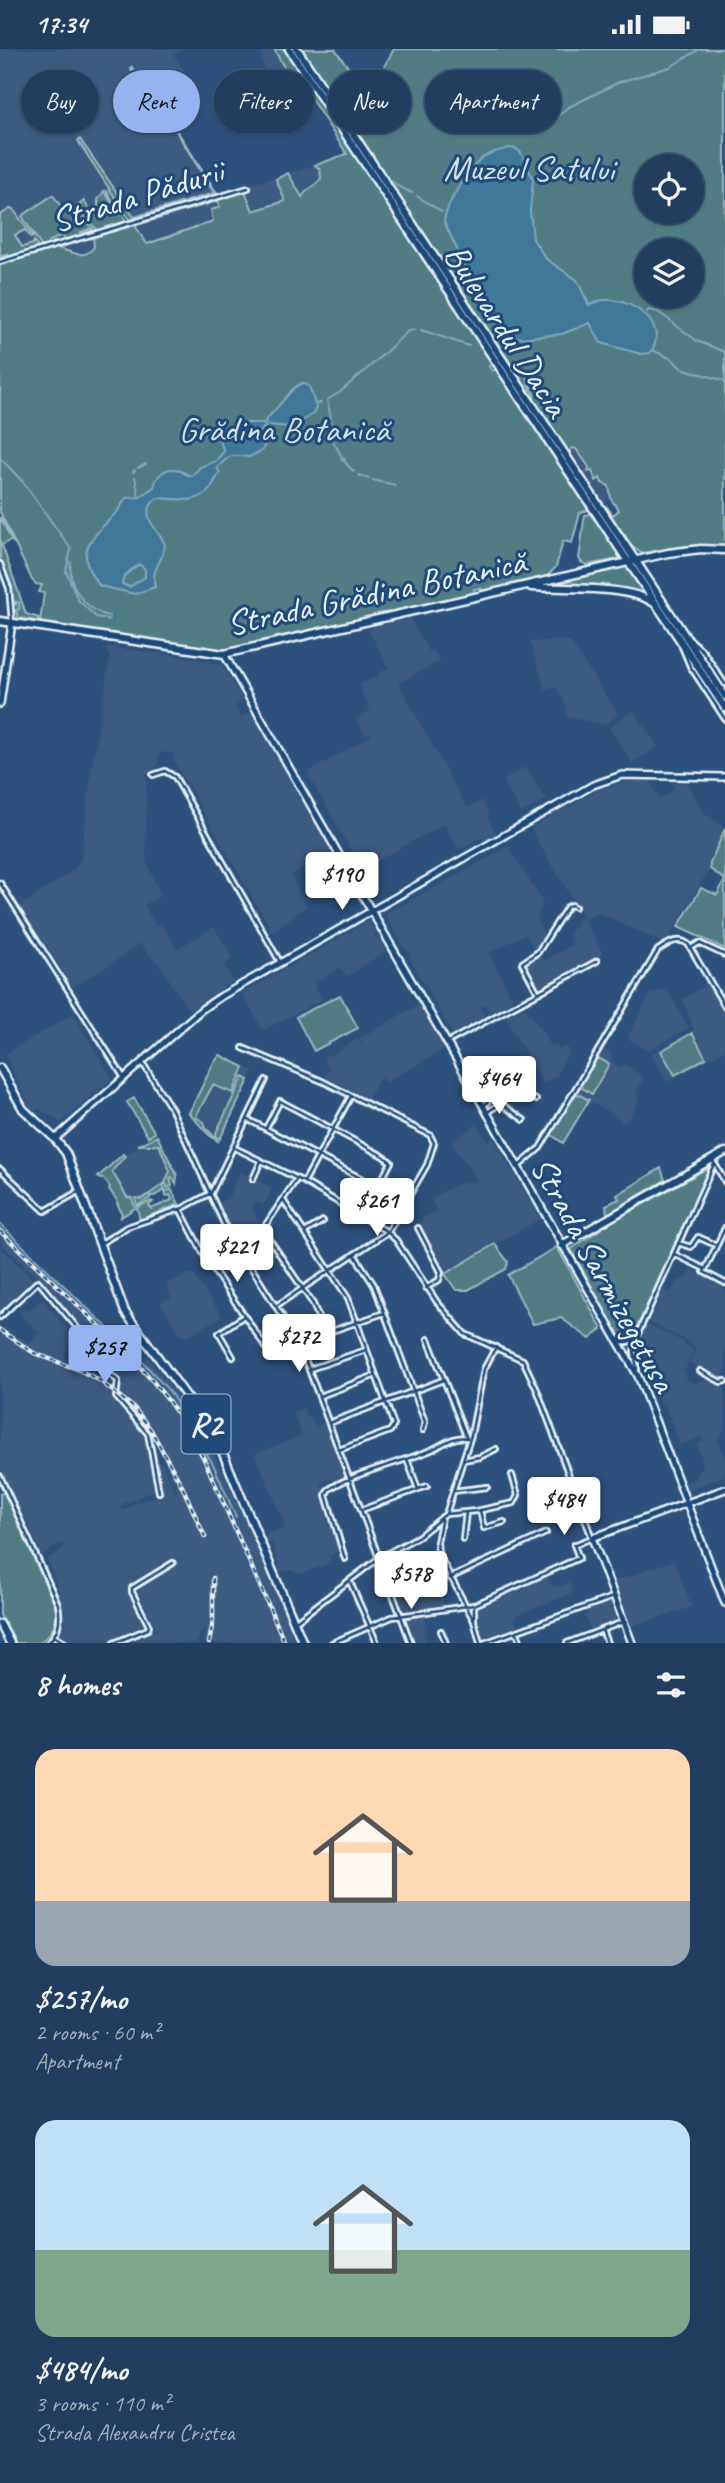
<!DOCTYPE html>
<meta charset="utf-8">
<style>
:root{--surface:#223d5e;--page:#2a4464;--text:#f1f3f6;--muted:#a2aebc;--line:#3f5673;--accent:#95b2f1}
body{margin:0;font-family:Caveat,sans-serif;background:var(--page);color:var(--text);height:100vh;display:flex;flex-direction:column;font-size:26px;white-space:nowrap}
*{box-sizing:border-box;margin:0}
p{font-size:23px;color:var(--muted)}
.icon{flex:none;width:38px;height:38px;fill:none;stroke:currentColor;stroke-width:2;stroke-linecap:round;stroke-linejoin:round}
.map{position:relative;height:1594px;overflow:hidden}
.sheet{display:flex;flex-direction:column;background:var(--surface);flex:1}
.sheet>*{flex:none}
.guide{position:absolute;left:21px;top:21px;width:684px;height:63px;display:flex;gap:14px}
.tools{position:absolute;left:634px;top:105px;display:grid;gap:14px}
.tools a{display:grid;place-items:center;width:70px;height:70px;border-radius:50%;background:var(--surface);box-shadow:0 2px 5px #0004,0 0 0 2px var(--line);font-size:35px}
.price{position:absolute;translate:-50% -60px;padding:0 16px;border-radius:7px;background:#fff;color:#222;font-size:23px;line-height:46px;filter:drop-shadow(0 2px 4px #0008)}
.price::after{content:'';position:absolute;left:50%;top:42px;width:21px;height:16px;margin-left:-10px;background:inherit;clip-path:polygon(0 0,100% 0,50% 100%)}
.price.selected{background:var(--accent);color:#111}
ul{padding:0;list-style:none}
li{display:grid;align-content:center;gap:14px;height:371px;padding:0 35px}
li span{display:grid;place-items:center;height:217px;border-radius:21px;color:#555}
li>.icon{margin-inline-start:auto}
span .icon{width:126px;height:126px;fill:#fffc;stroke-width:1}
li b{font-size:30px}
h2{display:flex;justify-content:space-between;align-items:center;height:84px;padding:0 35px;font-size:30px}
.pill{padding:0 24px;border-radius:32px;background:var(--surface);box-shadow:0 2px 5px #0004,0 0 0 2px var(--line);font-size:24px;line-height:63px}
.pill.selected{background:var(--accent);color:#111}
.status{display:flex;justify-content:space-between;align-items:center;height:49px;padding:0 35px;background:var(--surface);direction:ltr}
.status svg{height:19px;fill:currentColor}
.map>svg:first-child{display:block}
.built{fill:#3e5a80;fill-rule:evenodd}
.green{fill:#517c84;stroke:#9cb6be;stroke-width:2;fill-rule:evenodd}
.water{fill:#3f7899;stroke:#83a8bf;stroke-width:2;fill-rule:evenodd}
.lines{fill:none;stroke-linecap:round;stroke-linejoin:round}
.stream{stroke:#83a8bf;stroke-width:2}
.canal{stroke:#3f7899;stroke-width:3.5}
.street-casing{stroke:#e8f1f8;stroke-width:8}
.secondary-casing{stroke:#e8f1f8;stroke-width:10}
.primary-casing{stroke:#e8f1f8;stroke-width:11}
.street{stroke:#1f4a7a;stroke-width:2.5}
.secondary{stroke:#1f4a7a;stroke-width:5}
.primary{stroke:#1f4a7a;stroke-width:6}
.rail-casing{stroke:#e8f1f8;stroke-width:4.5}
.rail{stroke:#1f4a7a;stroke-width:2;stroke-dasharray:5;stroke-linecap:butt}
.labels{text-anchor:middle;stroke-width:6;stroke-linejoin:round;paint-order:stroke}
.shield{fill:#1f4a7a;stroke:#acbfd2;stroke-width:2}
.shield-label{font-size:33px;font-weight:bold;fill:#e8f1f8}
.park-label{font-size:35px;fill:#d1dfe7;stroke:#1f4a7a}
.street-label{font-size:35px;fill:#e8f1f8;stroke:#1f4a7a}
</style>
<div class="status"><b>17:34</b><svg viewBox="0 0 49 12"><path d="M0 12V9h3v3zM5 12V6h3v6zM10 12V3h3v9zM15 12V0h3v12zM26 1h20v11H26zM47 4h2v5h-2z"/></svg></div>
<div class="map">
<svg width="725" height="1594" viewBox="0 0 725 1594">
<rect width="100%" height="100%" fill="#2d517d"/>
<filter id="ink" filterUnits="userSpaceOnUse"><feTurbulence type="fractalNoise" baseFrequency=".0143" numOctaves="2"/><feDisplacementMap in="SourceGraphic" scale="14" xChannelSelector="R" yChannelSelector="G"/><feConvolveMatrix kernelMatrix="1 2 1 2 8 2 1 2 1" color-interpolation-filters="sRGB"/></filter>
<g filter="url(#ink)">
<path class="built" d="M0,0H182L174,6L189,27L161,55L218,146L347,106L373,142L0,256Z
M261,0H274L284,20L288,23L284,28L272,33L262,15Z
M572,399L576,400L596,431L600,429L607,436L609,447L605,456L570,403Z
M410,570L429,603L433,601L440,612L398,634L467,759L482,751L489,766L487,768L496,783L495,787L484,791L482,788L459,801L444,775L362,820L307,724L372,686L371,683L365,686L356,670L370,661L362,644L361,635L379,626V623L389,620L369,582L374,577Z
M564,591L571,594L618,665L608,674L603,675L568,668L566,665L567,658L557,639L545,640L530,593Z
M108,598L188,608L222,616L243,651L235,656L241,668L251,663L331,802L291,827L307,857L271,884L269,877L173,710L174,705L160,703L157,719L146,725V812L161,846L144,856L156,877L162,874L177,900L214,878L233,909L225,916L233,932L190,960L187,959L157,912L155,913L140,894L111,915L73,938L20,857L74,821L81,810L91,722L110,609L107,603Z
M633,661L658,698L632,714L609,678Z
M525,718L546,751L521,764L503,732Z
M630,732H650L660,750L674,741L673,734H687L703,763L725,779L710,814L711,817L665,895L597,863L584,871L603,905L539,940L524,916L540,906L544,912L572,896L569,882L577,877L576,872L583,868L530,779L598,741Z
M508,798L543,853L537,870L545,889L536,903L525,885L489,904L513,951L491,965L485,955L480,958L485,967L453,985L409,908L411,906L407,900L405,901L386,865Z
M369,872L376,884L374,885L375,888L378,887L386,902L351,925L346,927L340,919L314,934L322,951L263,981L242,945Z
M708,935L725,963V1001L667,1033L651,1005L694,981L683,950Z
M667,940L689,979L647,1002L627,989L651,944Z
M420,955L445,1000L385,1034L381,1028L368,1050L325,1028L330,1018L326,1017L323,1008L335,1004L358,989L366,1001L360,989Z
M525,957L528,966L531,964L551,998L556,996L559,1001L566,997L569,1002L556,1027L543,1035L505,968Z
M73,965L112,1029L61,1074L40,1060L32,1063L5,1005Z
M611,1002L612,1012L617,1017L622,1019L624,1015L642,1027L643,1031L635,1045L639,1047L637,1056L628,1071L622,1074L618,1069L589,1051L563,1094L574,1043L598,1003Z
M220,1006L253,1022L219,1093L209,1086L189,1064L213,1015Z
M477,1075L487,1092L493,1089L540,1170L496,1195L508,1213L506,1220L468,1241L461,1242L456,1241L448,1230L420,1181L422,1170L437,1162L432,1152L439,1145L459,1134L478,1133L451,1093Z
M141,1095L159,1096L170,1122L166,1134L142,1150L130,1149L127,1148L112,1121L118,1112Z
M240,1123L272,1139L264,1156L256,1153L251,1159L262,1176L258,1185L264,1193L247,1204L231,1181L218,1155L229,1147Z
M0,1174L138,1306L143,1303L180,1350L208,1394L233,1443L281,1554L296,1594H203L207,1579L200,1585L197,1594H128L157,1581L135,1539L165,1523L164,1520L184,1509L180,1510L179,1509L145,1527L142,1522L144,1528L132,1534L127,1540L144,1576L106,1594H69L60,1588L59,1584L64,1564L61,1555L63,1554L47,1510L62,1501L64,1494L55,1497L43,1507L0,1418V1281L15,1290L20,1287L28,1295L39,1284L21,1266L20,1262L23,1259L27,1262L42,1250L73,1287L69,1293L64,1313L91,1324L119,1343L124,1333L111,1321L90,1290L41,1232L0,1193ZM109,1340L138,1364L149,1379L178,1443L176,1444L162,1413L156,1414L163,1446L135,1454L123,1461L120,1459L121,1456L154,1441L156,1439L145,1383L110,1346Z
M0,1198L33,1230L0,1261Z
M691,1221L725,1235V1325L722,1330L689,1313L696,1300L686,1291L648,1273L658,1256L655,1254L661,1240L670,1244L676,1233L688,1227Z
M188,1225H193L222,1267L188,1287H182L160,1254L171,1249L166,1235Z
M648,1276L676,1289L694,1301L687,1314L688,1318L684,1320L686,1331L695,1335L705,1331L725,1339V1380L717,1391L725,1410V1427L688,1441L685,1434L697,1430L696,1426L703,1418L697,1394L704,1392L702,1388L680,1396L664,1354L660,1356L647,1309L641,1311L638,1299L646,1293L641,1287L645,1277Z
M303,1359L307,1369L310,1368L317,1377L327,1374L346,1429L338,1433H334L332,1429L321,1433L329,1466L327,1471L339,1501L329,1508L332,1513L323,1517L300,1525L290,1521L281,1523L272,1494H268L266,1485L284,1479V1474L255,1405L302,1386L293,1364Z
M406,1497L416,1520H419L424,1541L436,1540V1545L442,1546L443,1560L403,1565L396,1545L408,1541L407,1533L400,1520L405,1517L404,1513L408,1511L402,1498Z
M674,1511L692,1558L630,1578L614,1533Z
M546,1525L552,1537L558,1538L570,1533L573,1544L517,1566L514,1569L518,1580L483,1592L475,1562L478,1556Z
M612,1551L619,1572L591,1582L585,1566L588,1565L587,1559Z
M425,1565L426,1578L424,1581L426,1592L429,1594H414L404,1569Z"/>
<path class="green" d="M274,0H285L305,28L286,22Z
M300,0H335L356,29L372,39L394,0H725V496L688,497L641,504L634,499L606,460L607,458L613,466L619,461L611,450L609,437L602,434L600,429L596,432L592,422L588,423L589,418L576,400L572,399L570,403L567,402L534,354V346L527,327L532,351ZM646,117H691V163H646ZM646,201H691V247H646Z
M132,18L160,55L218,146L132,172L129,170L78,92L80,90L134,168L214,144L160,56L131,21Z
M300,33L310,36L494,313L489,317L492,322L498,319L543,391L590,460L580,464L572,494L563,492L556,518L547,527L484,542L480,539L474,540L475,544L227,600L215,601L40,573L44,544L39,543L42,536L36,535L32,531L0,463V215C15,211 39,200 53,199C69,199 82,214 94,198L93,187L134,175L147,195L213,172L211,161L220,158L218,152L137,176L136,174L234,144L245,142L253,162L285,152L276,130L288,124L302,148C307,139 316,138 321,129L320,120L315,116L347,105Z
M106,141L126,172L98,182L88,170L97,164L88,169L80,155L84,152L90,162L98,157V151L104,142L112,154L110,157L114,154Z
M53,146L65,163L77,157L92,179L79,184L93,180L92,184L65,190L62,186L50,192L56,193L44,198L41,197L22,167Z
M10,160H13L33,188L31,189L25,181L15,186L22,198L33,195L34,192L38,199L0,212V208L9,205L0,207V166Z
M590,465L619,503L618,510L587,516L581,513L579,509C582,495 582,479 585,466Z
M0,468L13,494L11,491L2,496L26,565L39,569L37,572L18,569L16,561L19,560V554L16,553V556L13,551L0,511Z
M626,518L646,547L624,541L545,537Z
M725,780V900L678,878L701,839L717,846L725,831L710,820V814Z
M340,946L358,979L314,1002L296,968Z
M692,984L706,1009L675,1026L661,1002Z
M220,1006L244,1018L233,1044L213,1036L197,1065V1069L204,1073L206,1079L219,1093L209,1086L189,1064L213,1015Z
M596,1008L609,1015L592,1045L579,1037Z
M243,1028L249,1031L220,1090L216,1087V1084Z
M574,1043L589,1051L563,1094L550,1085Z
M134,1049L155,1084L148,1088L127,1053Z
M157,1087L177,1126L176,1135L172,1128L170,1129L172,1137L167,1139L166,1135L163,1136L165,1141L154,1147H150V1149L137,1157L135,1149L142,1150L165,1134L170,1122L159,1096H138Z
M123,1105L125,1107L112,1122L127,1148L132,1149L135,1159L121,1168L122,1165L117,1154L118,1153L109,1140L110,1138L103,1129L101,1130L98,1128Z
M710,1118L635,1283L631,1289L623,1291L619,1288L571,1200L608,1175Z
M661,1119L665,1131L607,1165L606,1156L619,1150L617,1146Z
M171,1140L179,1155L145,1169L180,1158L140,1172L137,1158L151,1152L153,1153L149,1156L151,1160L172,1151L170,1146L166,1147L165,1143Z
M495,1195L508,1213L506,1220L468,1241H456L445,1225Z
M557,1198L602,1280L590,1290L561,1269L533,1275L508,1226Z
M4,1443L28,1491L56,1559C57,1575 52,1585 39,1594H16L0,1566V1445Z"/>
<path class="water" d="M509,99L517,100L521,104L533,130L530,162L533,190L546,210L577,231L589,256C593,255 598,251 604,251C631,248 671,276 650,304L641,305L601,294L590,274L562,285L520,289L509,286L497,275L470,227L444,173C446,155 468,120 482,109C491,103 499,102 509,99Z
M302,334L309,337L316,358L313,365L291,378L268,376L265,372L294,339Z
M247,374H263L265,378L259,383L265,393L263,401L249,408C229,406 232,404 217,419L220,424C216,428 214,434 211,439C197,457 175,449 157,449C136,468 159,479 165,496C162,515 151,518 155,538L135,545L100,537C73,506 89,491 113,467C119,462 122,455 126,449L140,448L154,438C156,428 163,419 175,420C181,421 186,426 192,427L200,418L216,412L224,402L217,386ZM139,515L145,520V528L129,538L122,535L124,527Z"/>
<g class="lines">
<path class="stream" d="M538,83L569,58L619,33L670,18L700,0
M384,126L398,137L412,144
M417,147L442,163
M647,263L649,261L658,263L671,272
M673,274L697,292L725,303
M421,281L469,297
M652,301L672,310L681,319L725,332
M377,311L407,283L414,280
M315,355L321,354
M331,369L327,351L339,344L375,313
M332,372L333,392L342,408
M342,408L345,409L344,412L341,411Z
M0,409L23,433L71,500L66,522L78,551L96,568L112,571
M344,412L354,423
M138,419L146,415
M133,423L135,421
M358,426L369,430
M135,428L139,448
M372,431L395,436
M71,513C67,539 88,564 113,568
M0,1175L143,1313L170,1343L213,1415L236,1468"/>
<path class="canal" d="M112,573L113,566"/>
<g class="street-casing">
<path id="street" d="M0,213L248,139
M0,515L9,539L12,573
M691,591L703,602L725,635
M682,598L690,617L725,670
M153,726L165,722L175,728L280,913
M0,834L124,1029
M691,899L699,894L725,906
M538,944L522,914L538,903L567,858L571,856L575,858
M446,994L597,912
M243,999L322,1032L430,1086L434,1094L427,1116L388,1183L276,1257
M142,1013L172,1061L225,1177L299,1294L379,1509
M490,1047L524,1071
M485,1056L500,1033L536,1051
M486,1064L501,1054
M247,1070L374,1136L380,1134L391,1113L383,1107L280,1052L266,1079
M233,1098L304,1133L386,1182L396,1191L437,1253L465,1285L523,1311L538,1343L592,1489L574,1496L579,1509L474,1556L392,1568L332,1594
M715,1115L725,1133
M520,1116L540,1099L658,901C668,895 678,887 688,895L725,958
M0,1120L45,1162L78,1143
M253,1130L261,1112
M304,1133L351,1047
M283,1151L348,1249L394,1376L390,1382L339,1401
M180,1160L206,1210L271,1306L279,1305L306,1291L384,1264
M265,1177L296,1131
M418,1179L441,1223L439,1231L426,1239
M725,1179L704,1223L725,1234
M305,1183L323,1172
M678,1194L691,1198L698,1188L716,1196
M100,1195L127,1178L183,1159L211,1144L266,1031
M354,1205L374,1236L425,1373L423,1381
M674,1205L705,1220
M243,1207L270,1191L313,1255L325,1285
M0,1268L38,1232L90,1294L109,1324L118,1332L116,1348L148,1385L159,1443
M428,1290L466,1387
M620,1293H628L636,1289
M233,1308L219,1284L244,1267
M310,1320L366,1301
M637,1320L634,1303L636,1289L714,1115L713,1109
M700,1322L721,1333L725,1332
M320,1347L376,1326
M329,1374L443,1331
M407,1410L418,1440
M463,1411L480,1408L496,1400
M0,1427L58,1555C61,1571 59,1583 48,1594
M453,1442L487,1438
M361,1461L427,1437
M480,1461L484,1479L504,1473
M446,1465L476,1462L514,1454L518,1446L512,1426
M442,1468L437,1493L438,1504L474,1572L480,1594
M463,1490L466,1463
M345,1510L326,1446L328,1441C352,1424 401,1414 431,1401C442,1396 454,1386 467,1389
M450,1529L546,1484
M350,1533L377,1594
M390,1538L411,1594
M474,1556V1571
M296,1572L379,1509L419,1487L446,1465L471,1386L484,1320L496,1298
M602,1581L607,1594
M441,1582L446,1594
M517,1584L521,1594
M54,1587L65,1594
M114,1594L148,1580L149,1577L132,1543V1539L173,1514
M484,1594L613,1548
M567,1594L623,1573"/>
</g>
<g class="secondary-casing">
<path id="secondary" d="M224,605L638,1327L725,1554
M0,655L12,574
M55,1090L202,960L220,948L593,736L622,726L725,728
M632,1594L592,1489L725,1440"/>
</g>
<g class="primary-casing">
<path id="primary" d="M289,0L725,659
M297,0L725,647
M531,538C563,540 628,536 654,554
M0,572L224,605L668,504L701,500L725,501
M0,1019L23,1060L55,1090L66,1104L125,1263L200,1366L222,1402L303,1594
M562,1196L725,1103
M0,1575L10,1594"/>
</g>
<use href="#street" class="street"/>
<use href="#secondary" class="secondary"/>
<use href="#primary" class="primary"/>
<g class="rail-casing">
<path id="rail" d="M0,1182C30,1210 59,1239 89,1267C138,1314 175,1350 205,1412L285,1594
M0,1281L34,1304L79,1321L99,1331L134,1359L151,1381L182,1437L205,1488
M209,1594L213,1572V1529"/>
</g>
<use href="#rail" class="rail"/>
</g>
</g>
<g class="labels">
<rect class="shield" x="181.5" y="1345.5" width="49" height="59" rx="5"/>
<g class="shield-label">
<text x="206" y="1387">R2</text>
</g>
<g class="park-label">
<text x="529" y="131">Muzeul Satului</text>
<text x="284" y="392">Grădina Botanică</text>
</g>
<g class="street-label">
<text transform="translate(137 146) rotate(-17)" y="12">Strada Pădurii</text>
<text transform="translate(507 281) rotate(57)" y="12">Bulevardul Dacia</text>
<text transform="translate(376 543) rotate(-12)" y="12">Strada Grădina Botanică</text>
<text transform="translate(604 1225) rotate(61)" y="12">Strada Sarmizegetusa</text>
</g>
</g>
</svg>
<div class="tools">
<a><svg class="icon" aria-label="locate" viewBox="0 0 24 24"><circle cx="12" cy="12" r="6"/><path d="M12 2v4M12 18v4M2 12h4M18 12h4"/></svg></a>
<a><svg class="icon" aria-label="layers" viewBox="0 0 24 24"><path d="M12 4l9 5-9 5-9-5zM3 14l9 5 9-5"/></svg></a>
</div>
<b class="price" style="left:342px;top:863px">$190</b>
<b class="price" style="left:499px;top:1067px">$464</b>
<b class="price" style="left:377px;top:1189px">$261</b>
<b class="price" style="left:237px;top:1235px">$221</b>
<b class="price" style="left:299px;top:1325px">$272</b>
<b class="price selected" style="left:105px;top:1336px">$257</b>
<b class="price" style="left:564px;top:1488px">$484</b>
<b class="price" style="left:411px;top:1562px">$578</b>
<div class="guide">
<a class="pill">Buy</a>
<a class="pill selected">Rent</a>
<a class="pill">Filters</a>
<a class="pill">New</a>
<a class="pill">Apartment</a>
</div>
</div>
<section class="sheet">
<h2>8 homes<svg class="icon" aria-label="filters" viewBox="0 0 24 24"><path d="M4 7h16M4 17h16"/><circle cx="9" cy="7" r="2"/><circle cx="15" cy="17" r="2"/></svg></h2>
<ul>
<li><span style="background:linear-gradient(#ffd9b3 70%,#9aa5b1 0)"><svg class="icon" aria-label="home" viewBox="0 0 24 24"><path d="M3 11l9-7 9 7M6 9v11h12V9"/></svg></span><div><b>$257/mo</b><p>2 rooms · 60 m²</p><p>Apartment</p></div></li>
<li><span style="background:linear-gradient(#bfe0f5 60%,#7fa58c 0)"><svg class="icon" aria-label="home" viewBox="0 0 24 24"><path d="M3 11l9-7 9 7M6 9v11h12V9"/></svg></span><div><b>$484/mo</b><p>3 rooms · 110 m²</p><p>Strada Alexandru Cristea</p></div></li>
</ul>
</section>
